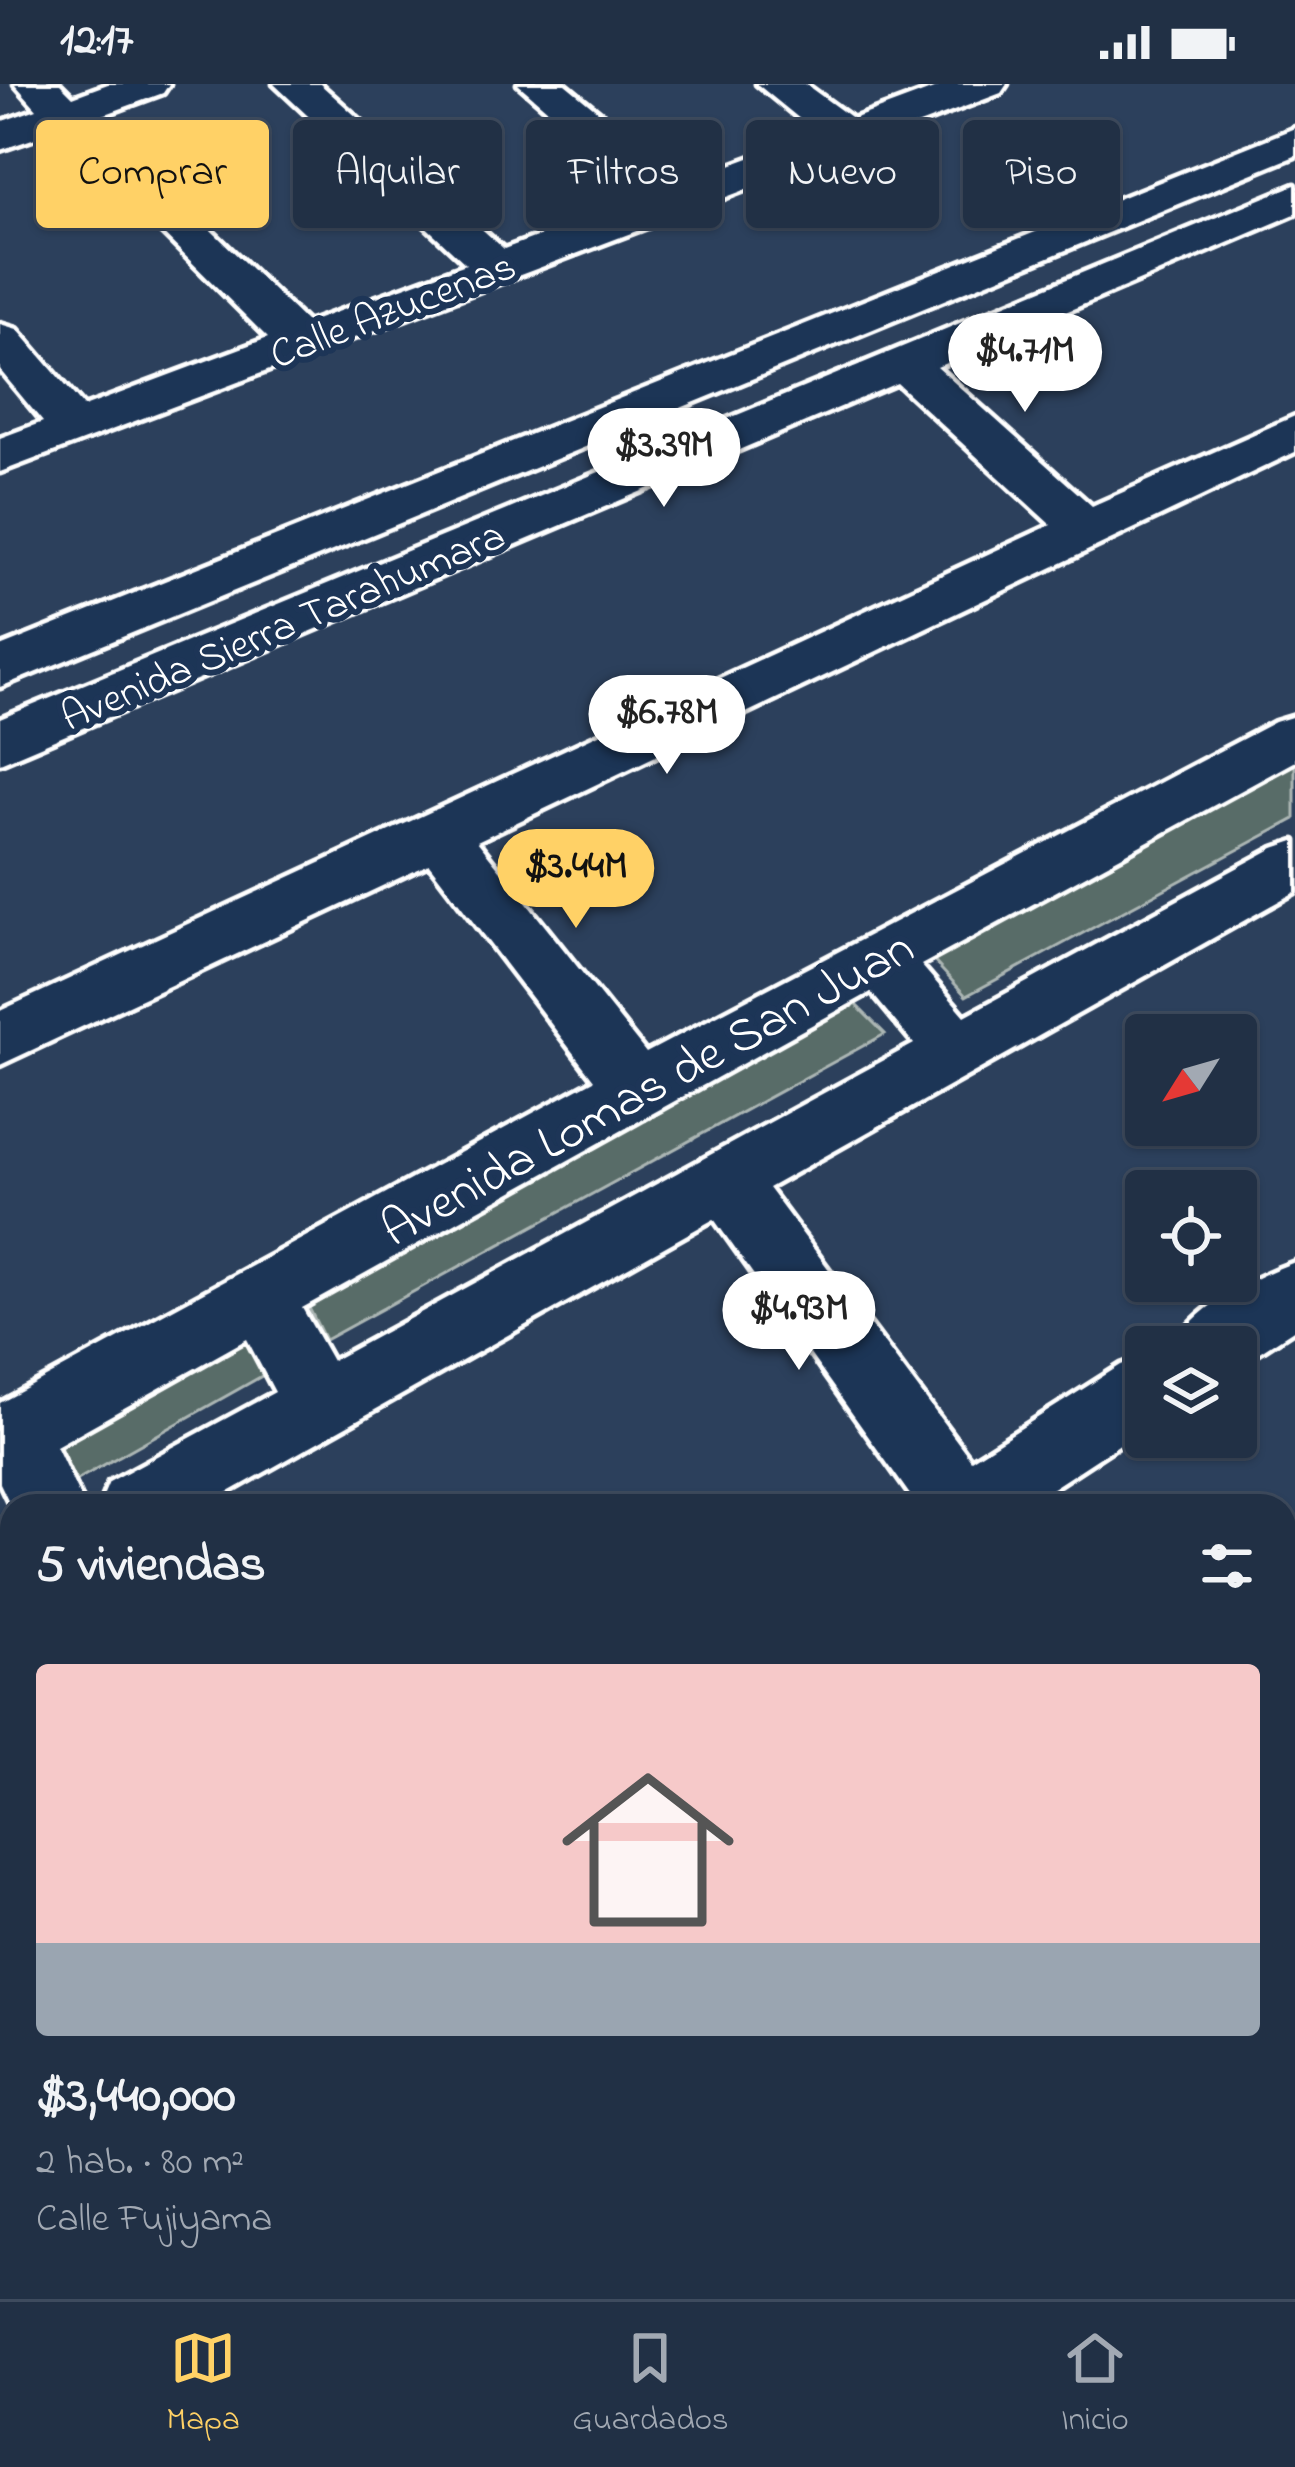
<!DOCTYPE html>
<html lang="es">
<meta charset="utf-8">
<style>
:root{--surface:#213045;--page:#2d3c50;--text:#f1f3f6;--muted:#a2a9b3;--line:#3e4b5e;--accent:#ffd166}
body{margin:0;font-family:"Indie Flower",sans-serif;background:var(--page);color:var(--text);height:100vh;display:flex;flex-direction:column;font-size:45px;white-space:nowrap}
*{box-sizing:border-box;margin:0}
p{font-size:39px;color:var(--muted)}
.icon{flex:none;width:66px;height:66px;fill:none;stroke:currentColor;stroke-width:2;stroke-linecap:round;stroke-linejoin:round}
.map{position:relative;flex:1;overflow:hidden}
.panel{position:absolute;left:0px;top:1410px;width:1296px;height:807px;display:flex;flex-direction:column;background:var(--surface);border-radius:36px 36px 0 0;box-shadow:0 3px 9px #0004,0 0 0 3px var(--line)}
.panel>*{flex:none}
.banner{position:absolute;left:36px;top:36px;width:1224px;height:108px;display:flex;gap:24px}
.needle{width:78px;rotate:233deg}
.buttons{position:absolute;left:1125px;top:930px;display:grid;gap:24px}
.buttons a{display:grid;place-items:center;width:132px;height:132px;border-radius:12px;background:var(--surface);box-shadow:0 3px 9px #0004,0 0 0 3px var(--line);font-size:60px}
.price{position:absolute;translate:-50% -102px;padding:0 27px;border-radius:42px;background:#fff;color:#222;font-size:39px;line-height:78px;filter:drop-shadow(0 3px 6px #0008)}
.price::after{content:'';position:absolute;left:50%;top:72px;width:36px;height:27px;margin-left:-18px;background:inherit;clip-path:polygon(0 0,100% 0,50% 100%)}
.price.selected{background:var(--accent);color:#111}
ul{padding:0;list-style:none}
li{display:grid;align-content:center;gap:24px;height:636px;padding:0 36px}
li+li{border-top:3px solid var(--line)}
li span{display:grid;place-items:center;height:372px;border-radius:12px;color:#555}
li>.icon{margin-inline-start:auto}
span .icon{width:216px;height:216px;fill:#fffc;stroke-width:1}
li b{font-size:51px}
h2{display:flex;justify-content:space-between;align-items:center;height:144px;padding:0 36px;font-size:51px}
.pill{padding:0 42px;border-radius:12px;background:var(--surface);box-shadow:0 3px 9px #0004,0 0 0 3px var(--line);font-size:42px;line-height:108px}
.pill.selected{background:var(--accent);color:#111}
.status{display:flex;justify-content:space-between;align-items:center;height:84px;padding:0 60px;background:var(--surface);direction:ltr}
.status svg{height:33px;fill:currentColor}
.tab-bar{display:flex;justify-content:space-around;align-items:center;height:168px;border-top:3px solid var(--line);background:var(--surface);font-size:33px;color:var(--muted)}
.tab-bar a{display:grid;justify-items:center;gap:6px}
.tab-bar .selected{color:var(--accent)}
.map>svg:first-child{display:block}
.green{fill:#586c68;stroke:#acb6b4;stroke-width:3}
.lines{fill:none;stroke-linecap:round;stroke-linejoin:round}
.minor-casing{stroke:#fff;stroke-width:9}
.minor{fill:#1d3557;fill-rule:evenodd}
.labels{text-anchor:middle;stroke-width:12;stroke-linejoin:round;paint-order:stroke}
.far-street-label{font-size:42px;fill:#fff;stroke:#1d3557}
.street-label{font-size:51px;fill:#fff;stroke:#1d3557}
</style>
<div class="status"><b>12:17</b><svg viewBox="0 0 49 12"><path d="M0 12V9h3v3zM5 12V6h3v6zM10 12V3h3v9zM15 12V0h3v12zM26 1h20v11H26zM47 4h2v5h-2z"/></svg></div>
<div class="map">
<svg width="1295" height="2215" viewBox="0 0 1295 2215">
<rect width="100%" height="100%" fill="#2c405c"/>
<filter id="ink" filterUnits="userSpaceOnUse"><feTurbulence type="fractalNoise" baseFrequency=".00833" numOctaves="2"/><feDisplacementMap in="SourceGraphic" scale="24" xChannelSelector="R" yChannelSelector="G"/><feConvolveMatrix kernelMatrix="1 2 1 2 8 2 1 2 1" color-interpolation-filters="sRGB"/></filter>
<g filter="url(#ink)">
<path class="green" d="M1295,675V735L966,912L929,872Z
M851,916L885,950L325,1256L301,1208Z
M241,1239L269,1288L75,1397L48,1345Z"/>
<g class="lines">
<g class="minor-casing">
<path id="minor" d="M15,0H60L73,13L108,0H169L163,9L95,34L307,239L466,180L274,0H320L504,165L647,112L518,0H565L684,98L817,49L757,0H805L853,35L947,0H1007L1001,9L0,388V354L43,338L0,286V240L17,245L84,323L268,254L59,46L0,66V38L37,25Z
M1295,44V72L0,603V563Z
M1295,101V130L937,283L1092,422L1295,332V368L477,757L646,969L1275,638L1295,632V677L921,881L965,932L1274,764L1295,757V808L768,1104L971,1376L1121,1281L1146,1272V1343L1025,1422H918L714,1135L204,1422H99L109,1398L275,1308L247,1255L56,1362L84,1422L12,1424L0,1399V1319L594,996L429,780L0,981V927L1051,441L897,299L0,679V635ZM871,908L914,960L332,1277L302,1224Z
M1295,1178V1245L1236,1283V1263H1174C1193,1223 1254,1193 1295,1178Z
M12,1456V1530L0,1535V1461Z
M1295,1765V1939L1284,1934V1770Z
M1295,1939V2029L1284,2034V1944Z
M12,2004V2092L0,2097V2009Z
M714,2205H813L809,2215H710Z
M960,2205H1059L1055,2215H956Z"/>
</g>
<use href="#minor" class="minor"/>
</g>
</g>
<g class="labels">
<g class="far-street-label">
<text transform="translate(392 224) rotate(-21)" y="15">Calle Azucenas</text>
<text transform="translate(282 540) rotate(-23)" y="15">Avenida Sierra Tarahumara</text>
</g>
<g class="street-label">
<text transform="translate(646 1002) rotate(-29)" y="18">Avenida Lomas de San Juan</text>
</g>
</g>
</svg>
<div class="buttons">
<a><svg class="needle" viewBox="-14 -14 28 28"><path d="M0-13l5 13h-10z" fill="#e53935"/><path d="M0 13l5-13h-10z" fill="#a2a9b3"/></svg></a>
<a><svg class="icon" aria-label="locate" viewBox="0 0 24 24"><circle cx="12" cy="12" r="6"/><path d="M12 2v4M12 18v4M2 12h4M18 12h4"/></svg></a>
<a><svg class="icon" aria-label="layers" viewBox="0 0 24 24"><path d="M12 4l9 5-9 5-9-5zM3 14l9 5 9-5"/></svg></a>
</div>
<b class="price" style="left:1025px;top:331px">$4.71M</b>
<b class="price" style="left:664px;top:426px">$3.39M</b>
<b class="price" style="left:667px;top:693px">$6.78M</b>
<b class="price selected" style="left:576px;top:847px">$3.44M</b>
<b class="price" style="left:799px;top:1289px">$4.93M</b>
<div class="banner">
<a class="pill selected">Comprar</a>
<a class="pill">Alquilar</a>
<a class="pill">Filtros</a>
<a class="pill">Nuevo</a>
<a class="pill">Piso</a>
</div>
<section class="panel">
<h2>5 viviendas<svg class="icon" aria-label="filters" viewBox="0 0 24 24"><path d="M4 7h16M4 17h16"/><circle cx="9" cy="7" r="2"/><circle cx="15" cy="17" r="2"/></svg></h2>
<ul>
<li><span style="background:linear-gradient(#f6c9c9 75%,#9aa5b1 0)"><svg class="icon" aria-label="home" viewBox="0 0 24 24"><path d="M3 11l9-7 9 7M6 9v11h12V9"/></svg></span><div><b>$3,440,000</b><p>2 hab. · 80 m²</p><p>Calle Fujiyama</p></div></li>
</ul>
</section>
</div>
<nav class="tab-bar">
<a class="selected"><svg class="icon" aria-label="map" viewBox="0 0 24 24"><path d="M3 6l6-2 6 2 6-2v14l-6 2-6-2-6 2zM9 4v14M15 6v14"/></svg>Mapa</a>
<a><svg class="icon" aria-label="saved" viewBox="0 0 24 24"><path d="M7 4h10v16l-5-4-5 4z"/></svg>Guardados</a>
<a><svg class="icon" aria-label="home" viewBox="0 0 24 24"><path d="M3 11l9-7 9 7M6 9v11h12V9"/></svg>Inicio</a>
</nav>
